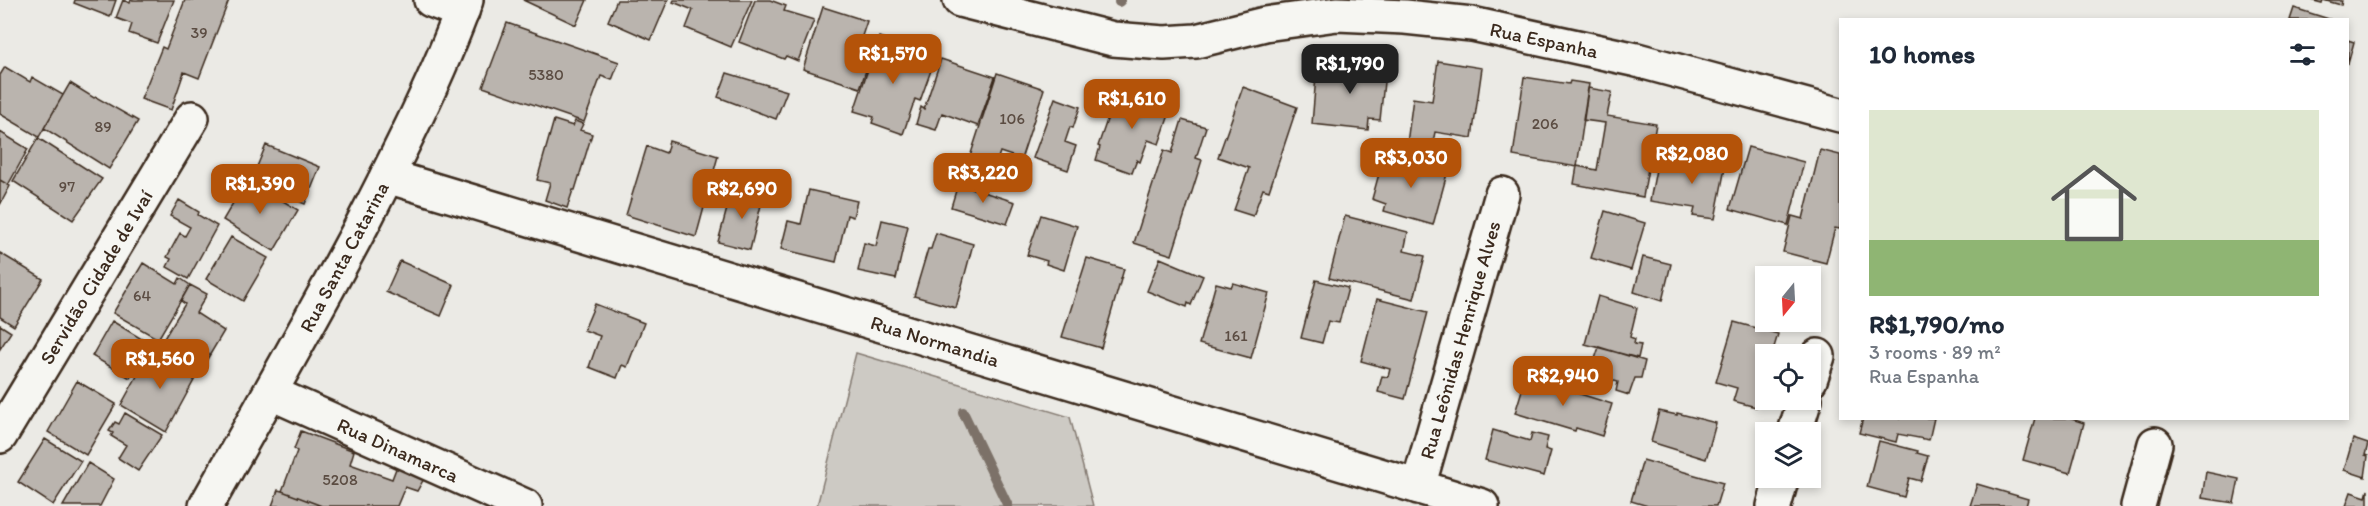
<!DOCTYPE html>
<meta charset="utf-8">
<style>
:root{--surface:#fff;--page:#f2f2f3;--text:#1f2937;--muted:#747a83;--accent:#b45309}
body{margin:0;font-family:Itim,sans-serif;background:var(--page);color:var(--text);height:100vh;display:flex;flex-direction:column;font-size:22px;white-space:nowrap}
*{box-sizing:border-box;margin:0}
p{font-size:20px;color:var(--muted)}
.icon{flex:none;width:33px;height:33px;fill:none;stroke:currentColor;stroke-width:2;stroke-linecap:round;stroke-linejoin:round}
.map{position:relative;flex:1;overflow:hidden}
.sheet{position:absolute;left:1839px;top:18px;width:510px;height:402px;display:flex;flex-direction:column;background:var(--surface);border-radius:0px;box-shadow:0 3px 9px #0003}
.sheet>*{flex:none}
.needle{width:39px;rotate:198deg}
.tools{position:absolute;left:1755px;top:266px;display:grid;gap:12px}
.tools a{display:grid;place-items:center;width:66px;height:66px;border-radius:0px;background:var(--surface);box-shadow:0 3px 9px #0003;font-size:30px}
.price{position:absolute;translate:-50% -51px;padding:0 14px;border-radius:12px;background:var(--accent);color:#fff;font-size:20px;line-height:39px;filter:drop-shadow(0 2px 3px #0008)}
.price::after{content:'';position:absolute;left:50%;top:36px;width:18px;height:14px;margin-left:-9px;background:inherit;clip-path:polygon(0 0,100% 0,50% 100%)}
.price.selected{background:#222;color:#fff}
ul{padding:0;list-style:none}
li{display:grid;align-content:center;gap:12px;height:318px;padding:0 30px}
li span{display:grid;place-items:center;height:186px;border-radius:0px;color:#555}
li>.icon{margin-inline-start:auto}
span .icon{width:108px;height:108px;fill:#fffc;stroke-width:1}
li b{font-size:26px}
h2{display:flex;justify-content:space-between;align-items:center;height:72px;padding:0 30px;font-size:26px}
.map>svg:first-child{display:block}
.green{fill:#cdcac4;stroke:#847a71;stroke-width:1.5}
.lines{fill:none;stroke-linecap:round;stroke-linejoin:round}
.stream{stroke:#7c7167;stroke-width:10}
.building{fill:#bab4ae;stroke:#3b2a1e;stroke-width:1.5}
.minor-casing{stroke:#3b2a1e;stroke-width:38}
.major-casing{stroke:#3b2a1e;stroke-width:38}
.minor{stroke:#f6f6f2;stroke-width:33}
.major{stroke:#f6f6f2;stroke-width:33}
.labels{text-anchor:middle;stroke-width:4.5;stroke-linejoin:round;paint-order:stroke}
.number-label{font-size:16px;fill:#5b4c42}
.street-label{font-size:20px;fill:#3b2a1e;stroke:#f6f6f2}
</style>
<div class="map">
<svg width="2368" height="506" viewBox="0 0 2368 506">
<rect width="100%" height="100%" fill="#ebeae5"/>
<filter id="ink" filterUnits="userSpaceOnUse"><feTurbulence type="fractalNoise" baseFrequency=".0167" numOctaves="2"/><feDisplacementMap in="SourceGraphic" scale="12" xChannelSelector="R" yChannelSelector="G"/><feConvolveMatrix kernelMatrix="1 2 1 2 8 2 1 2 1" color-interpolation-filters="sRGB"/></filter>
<g filter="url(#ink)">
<path class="green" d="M856,353L1070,417L1093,506H817Z"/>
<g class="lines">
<path class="stream" d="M1119,2L1121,0
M963,412L1008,506"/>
</g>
<path class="building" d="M75,0H116L110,17L74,3Z
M123,0L130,3L131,0H174L157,43L129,33L132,24L116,18Z
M185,0H229L199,78L184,72L171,110L141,99L162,47L166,49Z
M523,0H587L576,25Z
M617,0H668L651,40L608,21Z
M674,0H752L731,47L686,28L693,10L673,2Z
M755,0H770L786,6L784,11L814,20L798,61L786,56L784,59L739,42Z
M2310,0H2342L2341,5L2323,0L2322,3Z
M823,7L867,21L859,45L873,50L860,88L803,69Z
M2294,8L2332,20H2290Z
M507,23L619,62L612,80L601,76L584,122L483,87Z
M879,37L923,52L922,58L934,62L920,101L915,99L903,134L872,123L874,117L854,111Z
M2348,40L2354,42L2348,64Z
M941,59L995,77L978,126L942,113L936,130L916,124L921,107L924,109Z
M1337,59L1386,63L1380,120L1369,119L1368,130L1312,124L1316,76L1336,78Z
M1438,61L1482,68L1472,138L1435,132L1432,147L1407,143L1413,98L1432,101Z
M5,67L30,82L32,77L63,95L39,137L0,114V75Z
M727,73L787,91L776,119L718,97Z
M997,73L1044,89L1021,159L1000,152L992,175L967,166Z
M1524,77L1569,84L1570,81L1589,84L1577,167L1513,156Z
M70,83L94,98L96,97L138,121L109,169L44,128Z
M1243,87L1297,107L1269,191L1263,189L1253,216L1234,210L1249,168L1218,157Z
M1588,88L1612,92L1607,116L1656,124L1643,197L1574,184L1577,166L1597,170L1605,123L1583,120Z
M1117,91L1132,97L1133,92L1172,106L1159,144L1148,140L1140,162L1137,160L1132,173L1096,160L1100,147L1098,146Z
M1055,98L1080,107L1073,128L1070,127L1065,142L1076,146L1068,170L1033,158Z
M554,120L573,126L575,121L583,124L580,130L592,134L575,190H573L567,208L545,200L550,183L537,180Z
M1182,120L1206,127L1196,158L1202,160L1172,255L1134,243L1164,150L1172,153Z
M0,132L28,149L8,185L0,180Z
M38,138L102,179L73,220L13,181Z
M669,141L718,156L696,237L626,215L647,146L666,153Z
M266,145L320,167L305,204L269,189L271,184L256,178L259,170L256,169Z
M1748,147L1804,162L1788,225L1730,209Z
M1820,150L1840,155V229L1835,228L1826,263L1783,252L1792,216L1803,219Z
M1400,153L1425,160L1424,163L1448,170L1433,225L1384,211L1386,204L1372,199L1380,170L1385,171L1386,168L1396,171Z
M1692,153L1727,158L1715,219L1693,216L1695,208L1650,201L1657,164L1690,169Z
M247,179L298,210L274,251L223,220Z
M0,180L10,186L0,205Z
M958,184L1015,202L1007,224L951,207Z
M744,188L764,193L750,250L718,242L729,201L740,204Z
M809,190L857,201L853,217L847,215L836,262L781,249L788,221L801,224Z
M179,200L199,212L198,215L217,226L188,279L167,267L171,259L167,257L180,233L185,236L190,227L170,216Z
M1605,211L1645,223L1631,270L1591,258Z
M1041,215L1077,226L1064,270L1046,264L1047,261L1027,255Z
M1345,216L1408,232L1404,251L1425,256L1414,299L1329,278Z
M882,220L908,226L896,279L858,271L864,243L876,246Z
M936,233L973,244L956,308L914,296L928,249H931Z
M231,237L268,258L243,301L206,279Z
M0,253L43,279L14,326L0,317Z
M1643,257L1671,264L1662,301L1634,292Z
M1087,258L1124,269L1101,348L1062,337Z
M1160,258L1203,276L1191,305L1188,303L1187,307L1147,291Z
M400,261L454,285L441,316L386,292Z
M143,263L177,284L180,278L190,285L158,339L113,313Z
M1316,280L1348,288L1339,323L1328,321L1322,343L1301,338Z
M1216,283L1231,287L1233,283L1269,293L1251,358L1199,344Z
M190,285L207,294L196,313L224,331L202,368L168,348L170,344L163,340L185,304L181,301Z
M1598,296L1637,308L1630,337L1635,339L1634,344L1641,345L1638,358L1585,344Z
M1377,299L1428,312L1405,399L1378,392L1382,376L1388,377L1390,369L1361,361Z
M595,304L644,323L627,367L622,365L617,378L589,367L600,336L584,330Z
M112,321L150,344L130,378L92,356Z
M1734,322L1778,334L1772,354H1766V377L1756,407L1733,401L1737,388L1716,382Z
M0,325L11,332L0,349Z
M1599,347L1645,361L1641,378H1635L1629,395L1616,391L1618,382L1590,374Z
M157,349L198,373L166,432L121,405L151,351L154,353Z
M1526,377L1612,404L1602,436L1576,428L1575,431L1515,413Z
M77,381L116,404L86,455L48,432Z
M1659,411L1677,415V413L1716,423L1706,459L1651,442Z
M125,413L162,435L138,471L118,458L126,445L111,436L113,433L109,431L115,422L119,424Z
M1863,418H1934L1929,440L1898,434L1896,442L1859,433Z
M2035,418H2069L2084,423L2070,473L2023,460Z
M1493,430L1530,441L1532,433L1548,437L1545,449L1551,451L1544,476L1485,460Z
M301,431L354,451L350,464L392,479L397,466L425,477L417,491L405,487L397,506H322L282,491L297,451L294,449Z
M45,439L81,461L53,505L18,482Z
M2353,439L2368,444L2365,455L2368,456L2365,477L2344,470Z
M1879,441L1918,451L1917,453L1928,456L1921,481L1909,478L1904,497L1867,487Z
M1643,460L1723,483L1716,506H1648L1631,501Z
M88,463L114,479L100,506H63Z
M2206,472L2239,479L2234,503L2202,498Z
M1977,484L2028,499L2026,506H1970Z
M278,490L282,491L322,506H272Z
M2368,490V506H2346L2351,492L2366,497Z"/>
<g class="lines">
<g class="minor-casing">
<path id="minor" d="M431,0L462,12
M960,0L1113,39L1164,43L1196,41L1265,24L1337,14L1405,17L1472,24L1637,60L1840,115
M387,176L1482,506
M1810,380L1818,356
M271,393L525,506
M1795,432L1805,399
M0,436L192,118
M1418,487L1502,194
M1774,506L1782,477
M2138,506L2155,444"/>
</g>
<g class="major-casing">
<path id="major" d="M206,506C259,412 312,319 363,223C400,151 438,77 466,0"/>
</g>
<use href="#minor" class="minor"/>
<use href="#major" class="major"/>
</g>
</g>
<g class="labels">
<g class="number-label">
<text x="199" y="38">39</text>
<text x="546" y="80">5380</text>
<text x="1012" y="124">106</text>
<text x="1545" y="129">206</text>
<text x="103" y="132">89</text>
<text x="67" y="192">97</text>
<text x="142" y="301">64</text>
<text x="1236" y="341">161</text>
<text x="340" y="485">5208</text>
</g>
<g class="street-label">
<text transform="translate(1544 40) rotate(12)" y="7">Rua Espanha</text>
<text transform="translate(344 257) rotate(-62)" y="7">Rua Santa Catarina</text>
<text transform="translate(96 277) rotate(-59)" y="7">Servidão Cidade de Ivaí</text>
<text transform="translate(1460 340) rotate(-74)" y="7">Rua Leônidas Henrique Alves</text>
<text transform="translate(935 341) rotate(17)" y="7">Rua Normandia</text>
<text transform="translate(398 450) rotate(24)" y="7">Rua Dinamarca</text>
</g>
</g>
</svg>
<div class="tools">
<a><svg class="needle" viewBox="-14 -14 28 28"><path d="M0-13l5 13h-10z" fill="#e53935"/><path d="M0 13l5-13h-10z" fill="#747a83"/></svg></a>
<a><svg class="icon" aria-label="locate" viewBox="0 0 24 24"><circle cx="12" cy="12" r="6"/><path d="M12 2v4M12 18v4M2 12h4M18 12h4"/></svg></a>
<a><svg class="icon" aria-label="layers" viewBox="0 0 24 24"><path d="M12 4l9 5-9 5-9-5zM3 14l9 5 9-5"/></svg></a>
</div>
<b class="price" style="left:893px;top:85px">R$1,570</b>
<b class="price selected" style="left:1350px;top:95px">R$1,790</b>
<b class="price" style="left:1132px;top:130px">R$1,610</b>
<b class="price" style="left:1692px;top:185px">R$2,080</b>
<b class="price" style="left:1411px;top:189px">R$3,030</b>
<b class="price" style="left:983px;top:204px">R$3,220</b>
<b class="price" style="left:260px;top:215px">R$1,390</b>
<b class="price" style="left:742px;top:220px">R$2,690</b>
<b class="price" style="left:160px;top:390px">R$1,560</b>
<b class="price" style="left:1563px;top:407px">R$2,940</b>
<section class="sheet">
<h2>10 homes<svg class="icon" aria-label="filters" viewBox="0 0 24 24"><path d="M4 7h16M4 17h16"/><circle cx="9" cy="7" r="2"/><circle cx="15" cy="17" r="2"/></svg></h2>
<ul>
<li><span style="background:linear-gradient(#dfe7d0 70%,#8fb573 0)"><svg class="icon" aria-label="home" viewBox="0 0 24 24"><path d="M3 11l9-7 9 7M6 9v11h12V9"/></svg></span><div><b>R$1,790/mo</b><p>3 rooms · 89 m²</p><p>Rua Espanha</p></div></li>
</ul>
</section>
</div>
